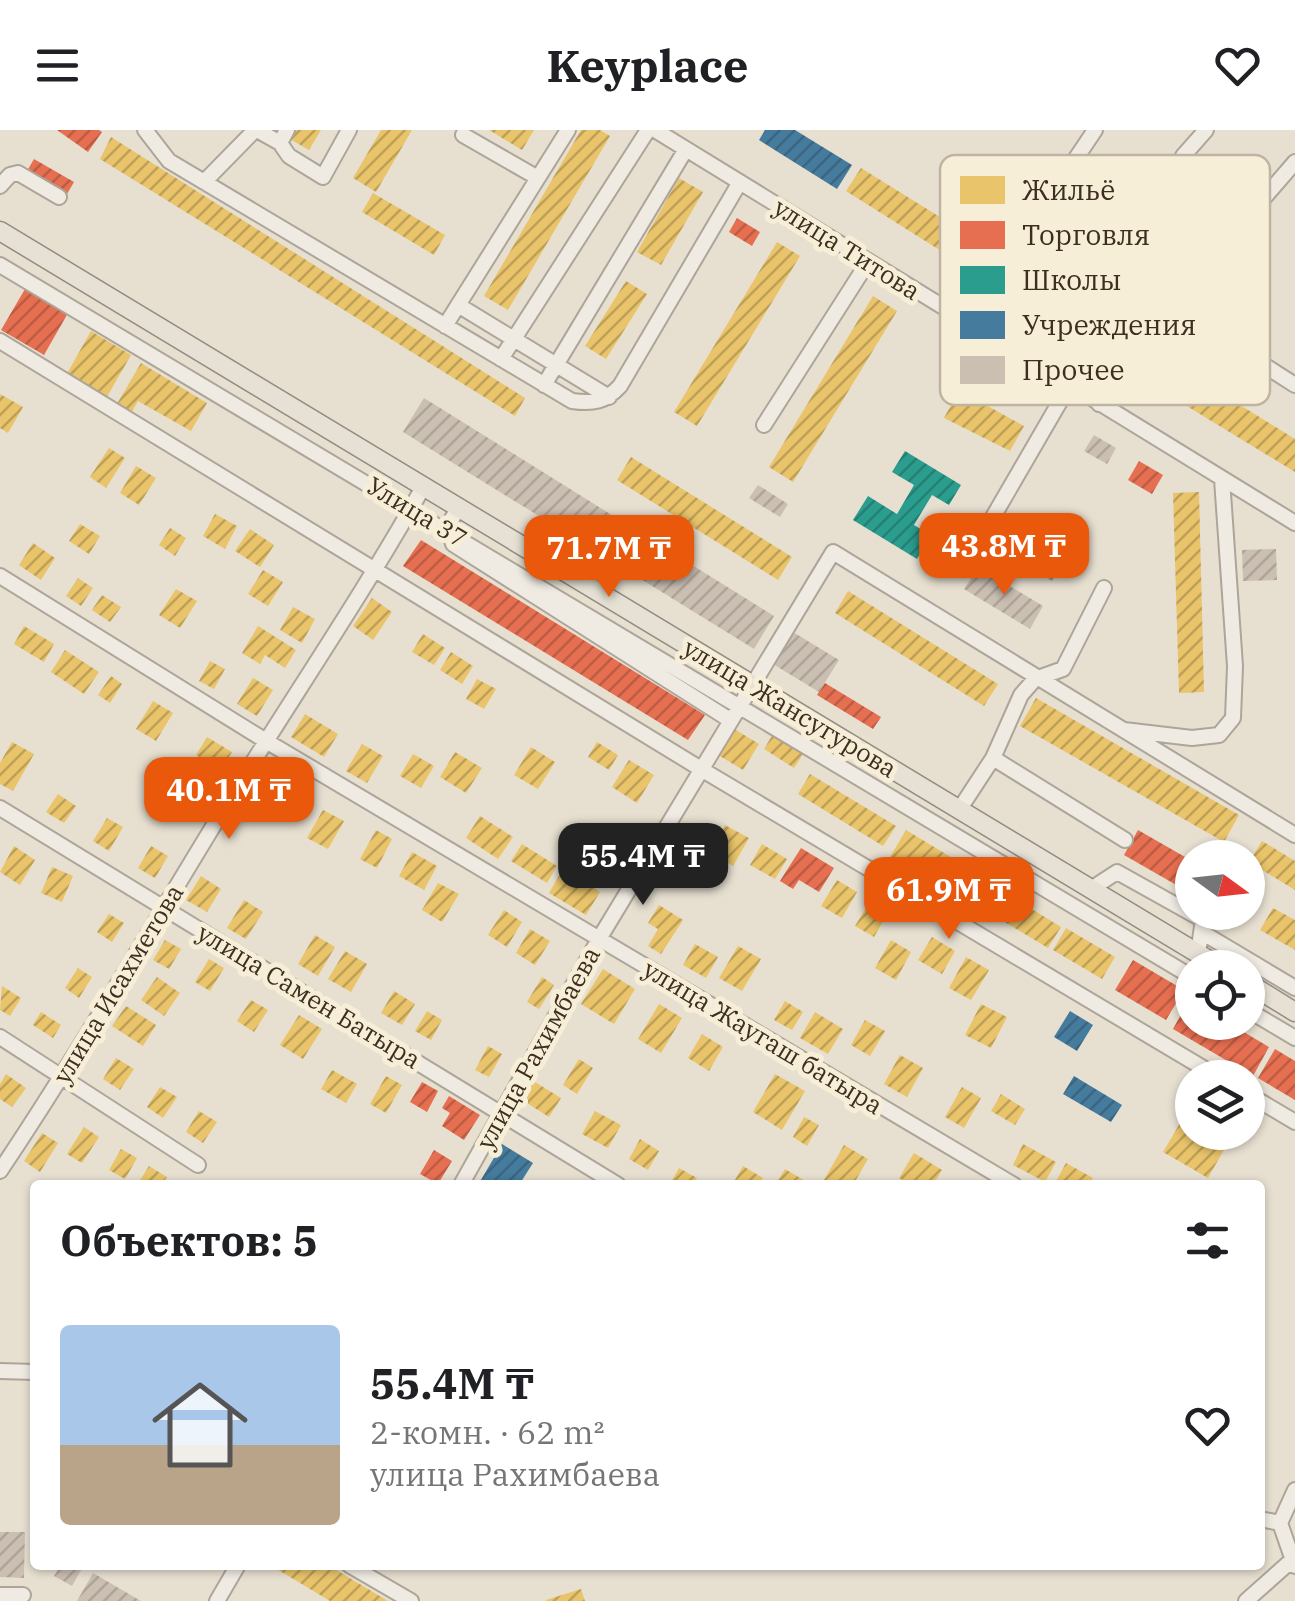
<!DOCTYPE html>
<html lang="ru">
<meta charset="utf-8">
<style>
:root{--surface:#fff;--page:#f6f6f6;--text:#202124;--muted:#757577;--accent:#ea580c}
body{margin:0;font-family:"IBM Plex Serif",serif;background:var(--page);color:var(--text);height:100vh;display:flex;flex-direction:column;font-size:38px;white-space:nowrap}
*{box-sizing:border-box;margin:0}
p{font-size:32px;color:var(--muted)}
.icon{flex:none;width:55px;height:55px;fill:none;stroke:currentColor;stroke-width:2;stroke-linecap:round;stroke-linejoin:round}
.map{position:relative;flex:1;overflow:hidden}
.panel{position:absolute;left:30px;top:1050px;width:1235px;height:390px;display:flex;flex-direction:column;background:var(--surface);border-radius:10px;box-shadow:0 2px 8px #0004}
.panel>*{flex:none}
.needle{width:65px;rotate:105deg}
.tools{position:absolute;left:1175px;top:710px;display:grid;gap:20px}
.tools a{display:grid;place-items:center;width:90px;height:90px;border-radius:50%;background:var(--surface);box-shadow:0 2px 8px #0004;font-size:50px}
.price{position:absolute;translate:-50% -85px;padding:0 22px;border-radius:20px;background:var(--accent);color:#fff;font-size:32px;line-height:65px;filter:drop-shadow(0 2px 5px #0008)}
.price::after{content:'';position:absolute;left:50%;top:60px;width:30px;height:22px;margin-left:-15px;background:inherit;clip-path:polygon(0 0,100% 0,50% 100%)}
.price.on{background:#222;color:#fff}
ul{padding:0;list-style:none}
li{display:flex;align-items:center;gap:30px;height:250px;padding:0 30px}
li span{display:grid;place-items:center;flex:none;width:280px;height:200px;border-radius:10px;color:#555}
li>.icon{margin-inline-start:auto}
span .icon{width:120px;height:120px;fill:#fffc;stroke-width:1}
li b{font-size:42px}
h2{display:flex;justify-content:space-between;align-items:center;height:120px;padding:0 30px;font-size:42px}
header{display:flex;justify-content:space-between;align-items:center;height:130px;padding:0 30px;background:var(--surface);font-size:45px;font-weight:700}
.map>svg:first-child{display:block}
.homes{fill:url(#homes-hatch)}
.shops{fill:url(#shops-hatch)}
.schools{fill:url(#schools-hatch)}
.public{fill:url(#public-hatch)}
.building{fill:url(#building-hatch)}
.lines{fill:none;stroke-linecap:round;stroke-linejoin:round}
.minor-casing{stroke:#ada599;stroke-width:18}
.major-casing{stroke:#928b80;stroke-width:21}
.minor{stroke:#efebe3;stroke-width:14}
.major{stroke:#e6e1d4;stroke-width:18}
.labels{text-anchor:middle;stroke-width:10;stroke-linejoin:round;paint-order:stroke}
.street-label{font-size:25px;fill:#3d2e20;stroke:#f7eed8}
.key{fill:#f7eed8;stroke:#bfb4a1;stroke-width:2.5}
.key-label{font-size:28px;fill:#3d2e20}
</style>
<header><svg class="icon" aria-label="menu" viewBox="0 0 24 24"><path d="M4 6h16M4 12h16M4 18h16"/></svg>Keyplace<svg class="icon" aria-label="heart" viewBox="0 0 24 24"><path d="M12 20l-8-8c-3-5 5-10 8-4 3-6 11-1 8 4z"/></svg></header>
<div class="map">
<svg width="1295" height="1471" viewBox="0 0 1295 1471">
<defs>
<pattern id="homes-hatch" width="6" height="6" patternUnits="userSpaceOnUse" patternTransform="scale(2.5)"><rect width="6" height="6" fill="#e9c46a"/><path d="M-1 1l2-2M0 6l6-6M5 7l2-2" fill="none" stroke="#bea057"/></pattern>
<pattern id="shops-hatch" width="6" height="6" patternUnits="userSpaceOnUse" patternTransform="scale(2.5)"><rect width="6" height="6" fill="#e76f51"/><path d="M-1 1l2-2M0 6l6-6M5 7l2-2" fill="none" stroke="#bc5c43"/></pattern>
<pattern id="schools-hatch" width="6" height="6" patternUnits="userSpaceOnUse" patternTransform="scale(2.5)"><rect width="6" height="6" fill="#2a9d8f"/><path d="M-1 1l2-2M0 6l6-6M5 7l2-2" fill="none" stroke="#258074"/></pattern>
<pattern id="public-hatch" width="6" height="6" patternUnits="userSpaceOnUse" patternTransform="scale(2.5)"><rect width="6" height="6" fill="#457b9d"/><path d="M-1 1l2-2M0 6l6-6M5 7l2-2" fill="none" stroke="#3b6580"/></pattern>
<pattern id="building-hatch" width="6" height="6" patternUnits="userSpaceOnUse" patternTransform="scale(2.5)"><rect width="6" height="6" fill="#cbbfb2"/><path d="M-1 1l2-2M0 6l6-6M5 7l2-2" fill="none" stroke="#afa499"/></pattern>
</defs>
<rect width="100%" height="100%" fill="#e7e0d1"/>
<path class="homes" d="M296,0H321L309,20L290,9Z
M381,0H412L376,62L353,48Z
M489,0H534L522,20Z
M581,0H600L610,6L508,180L484,166Z
M111,7L525,268L515,286L100,29Z
M861,38L964,102L949,126L846,61Z
M679,48L703,62L661,135L637,122Z
M373,63L445,105L434,125L362,82Z
M777,112L800,126L697,296L674,282Z
M626,151L647,164L606,229L585,216Z
M873,166L897,181L793,352L769,337Z
M91,201L131,225L104,272L64,249Z
M1146,217L1295,309V342L1131,242Z
M141,233L207,273L191,301L138,271L129,287L114,279Z
M962,254L970,258L966,264L1024,296L1010,321L944,288Z
M0,264L23,277L8,303L0,298Z
M109,318L125,328L106,358L90,347Z
M631,327L792,427L778,450L617,350Z
M136,336L156,348L139,375L120,363Z
M1199,362L1204,562L1179,563L1173,363Z
M215,384L237,396L225,419L203,406Z
M80,394L100,406L89,424L69,411Z
M170,398L186,408L175,426L159,415Z
M250,399L274,415L260,437L235,421Z
M33,413L55,428L41,450L19,435Z
M263,440L283,452L268,476L248,464Z
M78,448L93,458L81,476L66,466Z
M176,459L197,471L180,498L159,485Z
M848,461L998,554L984,576L835,483Z
M102,465L121,477L110,492L92,480Z
M372,468L392,482L373,510L353,496Z
M293,477L315,489L302,513L280,500Z
M24,496L54,514L44,532L14,514Z
M258,496L296,520L285,538L265,525L260,534L242,523Z
M423,504L445,518L434,535L412,522Z
M65,520L99,542L84,564L51,542Z
M451,522L473,536L462,554L440,540Z
M210,531L225,539L214,559L199,551Z
M111,546L122,554L110,573L98,565Z
M253,548L273,560L257,586L237,574Z
M477,549L496,559L484,579L466,569Z
M1036,568L1239,685L1224,712L1020,596Z
M153,571L173,583L156,611L136,599Z
M305,584L338,604L324,627L291,607Z
M731,597L759,614L743,640L715,623Z
M776,599L807,618L794,638L764,619Z
M207,607L232,622L221,640L196,625Z
M12,612L34,624L13,661L0,654V633Z
M597,612L618,625L609,640L588,627Z
M362,614L383,626L367,653L346,641Z
M531,617L555,632L538,659L514,645Z
M455,622L482,638L466,663L440,647Z
M413,624L434,636L421,658L400,646Z
M629,630L654,645L637,673L612,657Z
M269,639L289,652L271,680L251,668Z
M810,644L896,696L883,716L798,664Z
M58,664L76,676L64,693L46,682Z
M323,680L344,691L328,719L307,708Z
M480,686L513,707L498,729L466,708Z
M107,688L123,697L109,721L93,711Z
M725,695L749,708L733,736L710,722Z
M376,700L392,709L377,738L360,729Z
M906,700L959,732L943,759L890,727Z
M1262,711L1295,731V760L1249,732Z
M522,714L557,736L547,753L511,731Z
M762,714L787,729L775,749L750,735Z
M14,716L35,730L20,755L0,742Z
M151,716L168,726L155,748L138,738Z
M412,722L437,736L424,760L399,746Z
M52,737L73,746L62,772L41,763Z
M563,739L600,762L586,785L549,763Z
M201,746L221,759L207,782L186,770Z
M837,750L857,762L842,788L821,776Z
M438,753L459,764L442,792L422,780Z
M1006,763L1061,797L1048,818L993,785Z
M244,770L263,782L246,809L227,798Z
M869,773L888,783L874,807L855,796Z
M659,775L683,790L661,824L648,816L658,799L648,793Z
M1273,778L1295,790V820L1260,800Z
M504,780L522,792L507,817L488,805Z
M109,784L124,793L112,812L97,802Z
M1066,798L1115,827L1102,849L1053,820Z
M530,799L550,811L535,835L516,823Z
M315,805L335,817L318,846L298,834Z
M932,807L955,821L942,844L918,830Z
M165,810L181,819L169,839L153,830Z
M891,810L911,822L896,850L875,838Z
M695,814L718,827L706,848L683,835Z
M738,816L761,829L742,861L719,848Z
M345,821L367,834L351,862L328,849Z
M966,827L989,840L971,870L949,858Z
M209,829L224,838L210,861L195,852Z
M78,838L92,847L79,868L65,858Z
M603,839L635,859L614,894L581,874Z
M157,847L180,863L164,886L141,870Z
M542,847L554,855L539,879L527,872Z
M2,856L21,868L10,886L0,880Z
M394,861L415,874L402,895L381,883Z
M251,870L268,880L254,902L237,891Z
M785,871L803,882L792,900L774,890Z
M659,874L682,888L661,923L638,909Z
M981,874L1007,887L991,918L965,905Z
M126,876L156,895L143,916L112,896Z
M427,881L442,890L431,910L415,901Z
M41,882L61,895L53,908L33,895Z
M815,882L843,899L828,924L800,908Z
M299,885L322,899L303,929L280,915Z
M865,890L885,901L870,926L851,915Z
M702,904L723,917L709,941L688,928Z
M488,916L502,924L489,947L475,940Z
M900,925L923,938L907,967L884,954Z
M116,928L134,939L120,960L103,949Z
M579,929L593,938L577,964L563,955Z
M332,940L357,954L346,973L321,959Z
M6,944L26,958L12,977L0,969V954Z
M775,944L805,961L782,1000L753,982Z
M386,946L402,955L386,983L370,974Z
M530,949L561,968L549,987L519,968Z
M160,957L177,967L163,988L147,977Z
M962,957L981,968L964,998L945,987Z
M1001,964L1025,979L1015,995L991,981Z
M199,981L217,992L203,1013L186,1002Z
M595,981L621,995L608,1018L582,1004Z
M1186,983L1192,987V1002H1220L1230,1009L1208,1048L1163,1022Z
M804,987L819,995L807,1016L793,1007Z
M84,997L99,1007L82,1033L67,1024Z
M42,1003L58,1013L40,1042L24,1031Z
M640,1009L659,1021L648,1040L629,1029Z
M1023,1014L1056,1032L1045,1052L1013,1035Z
M844,1015L868,1029L853,1055H821Z
M121,1019L137,1028L125,1049L109,1040Z
M914,1023L942,1040L933,1055H911L899,1048Z
M1066,1033L1093,1048L1089,1055H1054Z
M149,1036L167,1047L162,1055H137Z
M743,1036L763,1048L758,1055H732Z
M679,1038L697,1048L693,1055L671,1052Z
M785,1039L807,1052L805,1055H775Z
M270,1435H328L388,1471H330Z
M581,1459L585,1471H546V1470Z"/>
<path class="shops" d="M57,0H99L102,2L88,22Z
M34,29L74,52L67,64L27,41Z
M737,88L760,102L752,116L729,102Z
M25,159L68,183L44,225L1,200Z
M1139,331L1163,345L1152,364L1128,350Z
M421,410L705,585L688,610L403,436Z
M825,553L881,587L873,599L817,565Z
M1138,700L1192,731V764L1124,725Z
M801,718L834,738L819,762L799,750L793,759L780,751Z
M1133,830L1184,860L1166,890L1115,860Z
M1189,870L1192,892H1227L1269,917L1253,946L1173,899Z
M1275,919L1295,931V970L1258,948Z
M422,952L438,961L427,982L410,972Z
M449,966L480,985L464,1010L442,996L450,983L442,978Z
M434,1020L452,1031L438,1054L420,1044Z"/>
<path class="schools" d="M905,321L961,355L949,375L932,365L914,395L931,405L917,429L853,390L868,366L897,384L914,355L892,342Z"/>
<path class="public" d="M765,0H795L852,35L837,59L759,10Z
M1070,881L1093,895L1077,921L1054,907Z
M1074,946L1122,975L1111,992L1063,964Z
M502,1014L533,1033L519,1055H478Z"/>
<path class="building" d="M424,268L774,486L754,519L403,302Z
M1094,305L1116,318L1107,334L1084,321Z
M758,355L788,374L780,387L749,368Z
M1018,397L1067,427L1052,451L1003,421Z
M1276,419L1277,450L1243,451L1242,420Z
M978,437L1043,476L1030,499L964,459Z
M788,499L839,530L819,562L768,531Z
M0,1402H25L24,1448L0,1447Z
M61,1435H84L72,1456L54,1446Z
M93,1443L141,1471H77Z"/>
<g class="lines">
<g class="minor-casing">
<path id="minor" d="M145,0L169,31L572,271C593,274 605,272 620,256L740,52
M257,0L280,13L287,0
M655,0L1295,393
M463,5L538,48
M280,13L289,26L323,47L349,0
M1183,26L1206,0
M204,52L255,0
M0,56L10,45L18,43L59,67
M1263,69L1295,32
M0,135L1192,847
M458,175L609,267
M951,184L1008,101L1054,61L1095,0
M445,196L568,0
M0,211L701,639L1220,948
M501,229L648,0
M544,255L686,19
M1099,274L1151,187L1162,181L1186,185L1295,255
M764,295L868,132
M457,380L448,396L453,414L730,590
M982,406L1069,256
M0,446L266,611L1014,1055
M1124,600L1192,608L1219,605L1233,588L1235,536L1222,349
M993,628L1125,710
M0,678L618,1055
M959,680L993,628L1021,565L1035,549L1063,539L1104,458
M1091,759L1117,742L1203,790L1198,823
M1203,803L1295,858
M1248,880L1295,908
M0,907L198,1035
M1248,964L1295,992
M0,1041C82,919 155,790 233,664C296,562 363,464 422,359
M461,1055L599,809L833,422L1295,705
M0,1241L35,1242
M1295,1360L1280,1393L1295,1436
M1260,1389L1280,1393
M349,1435L411,1471
M0,1465H23
M217,1471L238,1435
M1246,1471L1292,1430"/>
</g>
<g class="major-casing">
<path id="major" d="M0,101L1222,838
M1248,853L1295,882"/>
</g>
<use href="#minor" class="minor"/>
<use href="#major" class="major"/>
</g>
<g class="labels">
<g class="street-label">
<text transform="translate(847 119) rotate(32)" y="9">улица Титова</text>
<text transform="translate(417 382) rotate(31)" y="9">Улица 37</text>
<text transform="translate(790 578) rotate(31)" y="9">улица Жансугурова</text>
<text transform="translate(118 854) rotate(-59)" y="9">улица Исахметова</text>
<text transform="translate(309 866) rotate(31)" y="9">улица Самен Батыра</text>
<text transform="translate(763 907) rotate(31)" y="9">улица Жаугаш батыра</text>
<text transform="translate(538 918) rotate(-61)" y="9">улица Рахимбаева</text>
</g>
</g>
<rect x="940" y="25" width="330" height="250" rx="15" class="key"/>
<rect x="960" y="46" width="45" height="28" fill="#e9c46a"/>
<rect x="960" y="91" width="45" height="28" fill="#e76f51"/>
<rect x="960" y="136" width="45" height="28" fill="#2a9d8f"/>
<rect x="960" y="181" width="45" height="28" fill="#457b9d"/>
<rect x="960" y="226" width="45" height="28" fill="#cbbfb2"/>
<g class="key-label">
<text x="1022" y="70">Жильё</text>
<text x="1022" y="115">Торговля</text>
<text x="1022" y="160">Школы</text>
<text x="1022" y="205">Учреждения</text>
<text x="1022" y="250">Прочее</text>
</g>
</svg>
<div class="tools">
<a><svg class="needle" viewBox="-14 -14 28 28"><path d="M0-13l5 13h-10z" fill="#e53935"/><path d="M0 13l5-13h-10z" fill="#757577"/></svg></a>
<a><svg class="icon" aria-label="locate" viewBox="0 0 24 24"><circle cx="12" cy="12" r="6"/><path d="M12 2v4M12 18v4M2 12h4M18 12h4"/></svg></a>
<a><svg class="icon" aria-label="layers" viewBox="0 0 24 24"><path d="M12 4l9 5-9 5-9-5zM3 14l9 5 9-5"/></svg></a>
</div>
<b class="price" style="left:1004px;top:468px">43.8M ₸</b>
<b class="price" style="left:609px;top:470px">71.7M ₸</b>
<b class="price" style="left:229px;top:712px">40.1M ₸</b>
<b class="price on" style="left:643px;top:778px">55.4M ₸</b>
<b class="price" style="left:949px;top:812px">61.9M ₸</b>
<section class="panel">
<h2>Объектов: 5<svg class="icon" aria-label="filters" viewBox="0 0 24 24"><path d="M4 7h16M4 17h16"/><circle cx="9" cy="7" r="2"/><circle cx="15" cy="17" r="2"/></svg></h2>
<ul>
<li><span style="background:linear-gradient(#a9c7e8 60%,#b9a48a 0)"><svg class="icon" aria-label="home" viewBox="0 0 24 24"><path d="M3 11l9-7 9 7M6 9v11h12V9"/></svg></span><div><b>55.4M ₸</b><p>2-комн. · 62 m²</p><p>улица Рахимбаева</p></div><svg class="icon" aria-label="heart" viewBox="0 0 24 24"><path d="M12 20l-8-8c-3-5 5-10 8-4 3-6 11-1 8 4z"/></svg></li>
</ul>
</section>
</div>
